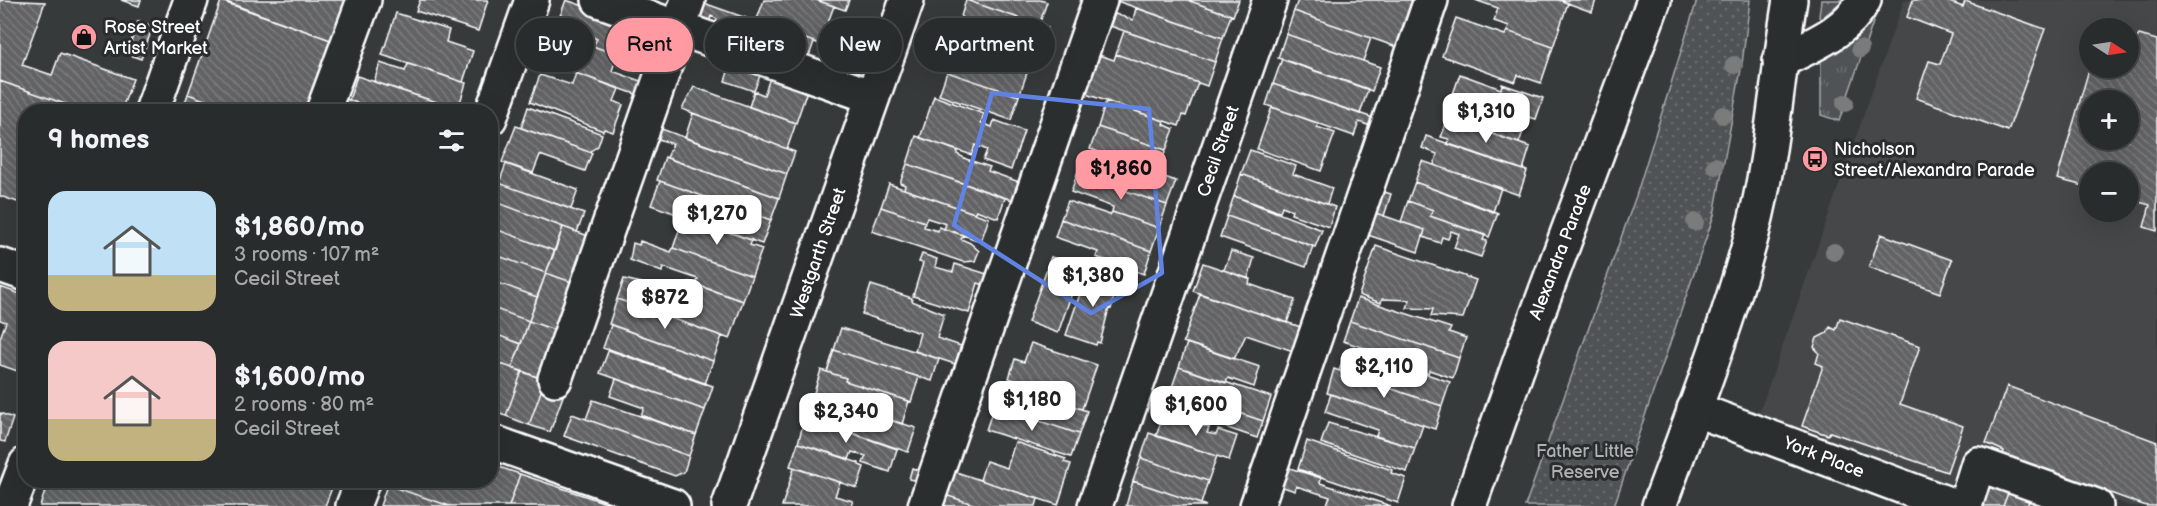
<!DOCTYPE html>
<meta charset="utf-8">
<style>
:root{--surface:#292c2c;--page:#353838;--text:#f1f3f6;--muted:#a5a7a9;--line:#454848;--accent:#ff9aa2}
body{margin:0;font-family:"Balsamiq Sans",sans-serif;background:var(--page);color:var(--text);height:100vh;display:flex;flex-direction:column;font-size:22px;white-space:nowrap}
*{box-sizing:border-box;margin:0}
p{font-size:20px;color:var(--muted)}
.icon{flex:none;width:33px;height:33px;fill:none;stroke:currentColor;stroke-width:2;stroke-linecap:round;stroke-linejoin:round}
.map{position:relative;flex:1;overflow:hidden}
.drawer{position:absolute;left:18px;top:104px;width:480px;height:384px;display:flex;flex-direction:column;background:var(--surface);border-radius:24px;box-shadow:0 6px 24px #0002,0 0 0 2px var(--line)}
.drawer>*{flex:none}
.top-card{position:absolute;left:516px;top:18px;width:570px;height:54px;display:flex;gap:12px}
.needle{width:39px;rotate:102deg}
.tools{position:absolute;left:2079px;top:18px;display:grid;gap:12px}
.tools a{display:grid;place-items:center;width:60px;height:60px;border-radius:50%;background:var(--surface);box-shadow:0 6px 24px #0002,0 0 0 2px var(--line);font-size:30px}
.price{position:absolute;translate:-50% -51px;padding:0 14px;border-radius:12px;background:#fff;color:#222;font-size:20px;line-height:39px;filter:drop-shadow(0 2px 3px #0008)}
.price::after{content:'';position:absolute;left:50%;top:36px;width:18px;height:14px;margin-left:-9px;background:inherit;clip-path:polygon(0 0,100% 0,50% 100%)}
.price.selected{background:var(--accent);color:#111}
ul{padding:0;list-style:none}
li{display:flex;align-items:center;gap:18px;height:150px;padding:0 30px}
li span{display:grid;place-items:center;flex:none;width:168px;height:120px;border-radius:18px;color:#555}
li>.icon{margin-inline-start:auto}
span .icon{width:72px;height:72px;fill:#fffc;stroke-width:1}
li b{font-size:26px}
h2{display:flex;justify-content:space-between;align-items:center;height:72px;padding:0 30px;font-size:26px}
.chip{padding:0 21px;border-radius:27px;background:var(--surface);box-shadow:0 6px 24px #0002,0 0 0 2px var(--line);font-size:21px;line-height:54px}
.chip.selected{background:var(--accent);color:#111}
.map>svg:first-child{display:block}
.built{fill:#444748;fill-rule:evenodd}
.grass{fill:url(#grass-tufts);stroke:#a8a9aa;stroke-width:1.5}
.park{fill:url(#park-dots);stroke:#a8a9aa;stroke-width:1.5}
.building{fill:url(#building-back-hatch);stroke:#fff;stroke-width:1.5;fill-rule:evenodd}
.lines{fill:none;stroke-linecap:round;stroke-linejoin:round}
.minor-casing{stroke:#fff;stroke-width:38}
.major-casing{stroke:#fff;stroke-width:38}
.highway-casing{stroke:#fff;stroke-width:38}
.minor{stroke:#2a2d2e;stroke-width:33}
.major{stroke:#2a2d2e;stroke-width:33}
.highway{stroke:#2a2d2e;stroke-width:33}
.tree{fill:#7a7c7c}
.marked{fill:none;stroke:#6183e4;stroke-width:4.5;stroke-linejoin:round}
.labels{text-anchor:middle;stroke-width:6;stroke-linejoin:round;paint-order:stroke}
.poi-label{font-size:18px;fill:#fff;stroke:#2a2d2e;text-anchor:start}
.street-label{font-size:18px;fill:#fff;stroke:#2a2d2e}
.park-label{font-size:18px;fill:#b0b2b2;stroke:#2a2d2e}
</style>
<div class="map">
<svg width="2157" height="506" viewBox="0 0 2157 506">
<defs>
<pattern id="grass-tufts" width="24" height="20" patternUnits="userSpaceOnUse" patternTransform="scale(1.5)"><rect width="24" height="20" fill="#505354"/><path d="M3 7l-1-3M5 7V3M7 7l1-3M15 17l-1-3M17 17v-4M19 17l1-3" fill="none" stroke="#6a6d6e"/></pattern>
<pattern id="park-dots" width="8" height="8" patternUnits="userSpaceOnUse" patternTransform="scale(1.5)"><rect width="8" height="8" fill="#505354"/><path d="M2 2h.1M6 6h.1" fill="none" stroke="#6a6d6e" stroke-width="1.8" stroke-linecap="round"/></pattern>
<pattern id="building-back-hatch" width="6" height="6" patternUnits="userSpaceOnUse" patternTransform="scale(1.5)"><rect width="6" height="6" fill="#636465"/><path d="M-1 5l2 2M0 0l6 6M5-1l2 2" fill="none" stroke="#7a7b7c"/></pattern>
</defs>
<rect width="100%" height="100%" fill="#373a3b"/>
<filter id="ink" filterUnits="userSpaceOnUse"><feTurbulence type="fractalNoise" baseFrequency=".0167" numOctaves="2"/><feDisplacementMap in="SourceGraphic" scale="12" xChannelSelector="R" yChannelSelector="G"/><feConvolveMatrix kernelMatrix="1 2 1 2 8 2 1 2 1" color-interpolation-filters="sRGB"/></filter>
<g filter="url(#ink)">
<path class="built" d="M1904,0H2157V506H2130L1973,447L1957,489L1949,494L1757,419ZM2090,28H2128V68H2090ZM2090,100H2128V140H2090ZM2090,172H2128V212H2090Z"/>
<path class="grass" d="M1821,0H1843L1821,19L1819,17Z
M1868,13L1876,14L1839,121L1821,115V57Z"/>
<path class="park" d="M1697,0H1750L1742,64L1714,215L1614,506H1525L1636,196Z"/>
<path class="building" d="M0,0L45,2L22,65L52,75L60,53L133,79L121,111H85L0,81Z
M121,0H141L139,6Z
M221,0H351L336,42Z
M420,0H488L478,31L416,11Z
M566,0L641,26L629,59L593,46L597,39L557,24Z
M764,0H816L834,6L820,44L756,22Z
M816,0H849L845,10Z
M966,0L1048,28L1039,52L959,23Z
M966,0H1040L1047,2L1039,25Z
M1114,0H1187L1231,15L1223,38Z
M1187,0H1239L1233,16Z
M1298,0H1429L1411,52L1294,11Z
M1475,0H1559L1568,3L1553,47L1507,31L1509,26L1494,21L1498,8Z
M1559,0H1596L1592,12Z
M1913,0H1944L1963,7L1965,1L2045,29L2008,131L1916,98L1929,61L1940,64L1951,34L1907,17Z
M221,1L336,42L312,111H236L188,94Z
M698,1L814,42L805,67L712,34L717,19L711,16L706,31L689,25Z
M1136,8L1223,38L1215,62L1110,26L1115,14L1133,20Z
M1294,11L1371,38L1363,61L1286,34Z
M396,13L449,30L446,42L473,51L463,82L382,55Z
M1456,18L1505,35L1507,31L1553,47L1541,83L1518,75L1515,82L1442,56Z
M138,21L153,26L141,59L127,54Z
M959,23L1031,48L1022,72L950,46Z
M557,24L597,39L593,46L617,55L612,71L649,84L644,97L544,62Z
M1124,31L1215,62L1207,86L1116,54Z
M1286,34L1380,67L1372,91L1278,58Z
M2139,35L2157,40V231L2144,227L2150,205L2128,199V172H2090V198L2084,186L2057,179L2090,66L2128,68V51ZM2090,100H2128V140H2090Z
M955,48L1027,73L1019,96L947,72Z
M1096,54L1114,60L1116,54L1198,83L1186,116L1183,115L1179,126L1083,93Z
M733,57L763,68L754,91L725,81Z
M1282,59L1368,89L1360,114L1273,84Z
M380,63L405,71L408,64L466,83L458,109L374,82Z
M772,72L809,85L796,123L749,107L754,91L764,95Z
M947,72L1019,96L1011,120L939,95Z
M576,73L619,89L614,101L623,105L613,132L604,129L603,131L530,102L540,75L572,85Z
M1460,74L1501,89L1502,84L1543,98L1536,119L1528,117L1519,143L1445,117Z
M357,76L458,109L457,111H382L349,100Z
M0,81L85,111H26V205L0,196Z
M1273,84L1382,121L1379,129L1359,122L1354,136L1266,105Z
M694,87L796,123L787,149L682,109Z
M188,94L236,111H182Z
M336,96L382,111H331Z
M934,96L984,114L981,123L992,127L994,120L1024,131L1011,170L983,160L987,150L975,145L972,155L920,138Z
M1106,101L1164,121L1163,124L1174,129L1166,150L1098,127Z
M528,107L602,134L598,146L589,152L521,128Z
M1272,107L1318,123L1317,127L1335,133L1321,171L1257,149Z
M693,113L795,152L787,174L685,138Z
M1448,119L1530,147L1523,170L1447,144L1449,139L1441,137Z
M516,126L592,153L585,171L540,155L533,173L502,162Z
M653,126L787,174L779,198L667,158L673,144L650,136Z
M1098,127L1166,150L1157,172L1090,149Z
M916,136L958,151L957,154L966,159L990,167L988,171L1025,184L1018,202L907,164Z
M1426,136L1527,171L1519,195L1434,165L1437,154L1422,148Z
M1250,150L1296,166L1293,174L1332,188L1327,204L1241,174Z
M1084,155L1127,170L1128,164L1176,181L1167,205L1077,174Z
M665,157L779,198L771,220L657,180Z
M1422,161L1501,188L1493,212L1415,182Z
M506,164L578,190L571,209L499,183Z
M907,164L1005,198L998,218L976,210L974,213L904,189L905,185L900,183Z
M1077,174L1167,205L1159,228L1112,212L1113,207L1071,192Z
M1241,174L1335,207L1329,227L1291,214L1292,210L1282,206L1280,212L1234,196Z
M660,181L771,220L762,244L651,205Z
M1415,182L1498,213L1489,237L1430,216L1433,210L1408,201Z
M499,183L584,214L577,232L493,201Z
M889,184L989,218L981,241L944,229L946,224L927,218L925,222L881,207Z
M1378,190L1391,194L1384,216L1370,211Z
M1234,196L1322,230L1315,247L1227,216Z
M490,200L563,227L555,251L490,227Z
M1068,201L1110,215L1112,212L1159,228L1151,251L1061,219Z
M1408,201L1433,210L1430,216L1485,235L1483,240L1487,241L1481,257L1454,248L1459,234L1451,231L1448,239L1442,237L1440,243L1423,237L1425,230L1401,222Z
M881,207L925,222L924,227L938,231L939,227L963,235L961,239L970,243L979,251L975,261L963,262L872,231Z
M1370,211L1425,230L1418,252L1362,233Z
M684,216L752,240L750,245L762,249L752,276L673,248Z
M1227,216L1313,246L1306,267L1220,237Z
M1061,219L1151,251L1144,274L1096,257L1098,252L1055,237Z
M490,227L555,251L546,273L490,253Z
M563,227L597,239L580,285L546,273Z
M1881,234L1952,260L1940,293L1869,267Z
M640,241L671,252L673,248L752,276L743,301L696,285L698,279L663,267L662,272L630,260L633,243L639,245Z
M1376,246L1476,280L1463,318L1431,316L1433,309L1407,308L1410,300L1382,299L1381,303L1359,295Z
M1231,251L1254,258L1248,279L1224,270Z
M490,253L546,273L537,297L490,280Z
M922,254L937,259L935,267L953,272L955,264L987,274L984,285L978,283L969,313L913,296L923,263L919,262Z
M1051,257L1081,267L1058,333L1028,322Z
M1203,263L1250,279L1249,284L1295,300L1287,323L1193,291Z
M1088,270L1118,280L1111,309L1109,308L1100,343L1097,342L1096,345L1066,335Z
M546,273L580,285L563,333L529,321Z
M624,279L654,286L653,290L661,293L664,286L685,293L689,282L743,301L730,339L617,299Z
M490,280L537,297L529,321L490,307Z
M871,285L912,298V301L944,314L937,338L961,346L955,364L915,351L920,333L862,314Z
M0,287L26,296V374L0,365V338L6,322L0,320Z
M1200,294L1310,330L1302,354L1246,335L1234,359L1183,342Z
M1358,298L1451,328L1449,332L1466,338L1459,358L1350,321Z
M617,299L722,336L713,361L609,324Z
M490,307L529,321L521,344L490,332Z
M1840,318L1920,346L1900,404L1963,426L1947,472L1830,432L1828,435L1802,426L1823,366L1816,363L1819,353L1814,347L1817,338L1827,333L1830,327L1836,330Z
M529,321L563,333L545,380L512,368Z
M1350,321L1459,358L1453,378L1429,370L1428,374L1385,360L1386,355L1343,341Z
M611,325L713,361L705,384L603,348Z
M841,328L939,359L932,381L834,350Z
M490,332L521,344L512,368L490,360Z
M1031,343L1097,365L1082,409L1016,388L1018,381L1009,378L1015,359L1024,362Z
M1187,343L1260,367L1254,387L1228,378L1226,383L1179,367Z
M609,349L713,386L705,410L600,373Z
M834,350L919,377L911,402L845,381L846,378L827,372Z
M1346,350L1369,359L1371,355L1450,382L1442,406L1339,371Z
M490,360L500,364L490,389Z
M500,364L522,371L506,416L490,411V389Z
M1179,367L1271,397L1263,421L1171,390Z
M1334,369L1442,406L1435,429L1327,393Z
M821,370L846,378L845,381L909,401L902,424L813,396Z
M522,371L545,380L529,425L506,416Z
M616,379L705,410L696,435L641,415L644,408L610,396Z
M545,380L566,388L550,432L529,425Z
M1002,383L1087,411L1079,434L994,406Z
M2007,386L2157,442V506H2146L2003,454L2004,451L1986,443Z
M1171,390L1263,421L1257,438L1210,422L1209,428L1164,413Z
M1331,394L1423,425L1415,448L1376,436L1378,430L1325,412Z
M813,395L916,428L908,452L805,417Z
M593,400L696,435L689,456L586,419Z
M994,406L1079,434L1071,457L986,430Z
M0,413L13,418L5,442L0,441Z
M1164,413L1209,428L1207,433L1216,435L1218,430L1237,436L1229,460L1156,436Z
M572,414L689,456L684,472L675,476L564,436Z
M805,417L897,449L890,472L863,463L866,456L852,452L849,459L798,443Z
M1328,423L1415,448L1407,472L1321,443Z
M1149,433L1217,456L1208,481L1141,458Z
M1307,441L1392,470L1391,473L1406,478L1398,503L1298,469Z
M1015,442L1066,459L1064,462L1071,464L1058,505L980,480L986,461L1007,468Z
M798,443L859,463V465L864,467L857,488L790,466Z
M1141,458L1208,481L1201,504L1133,481Z
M490,464L520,474L509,506H450L387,485L388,480H490Z
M1280,465L1321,478L1320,483L1391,506H1326L1330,497L1296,486L1295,491L1274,484Z
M794,468L840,482L835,496L853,501L851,506H782Z
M912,468L926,473L924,483L909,479Z
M947,469L1038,499L1036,506H979L939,493Z
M1985,473L2012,483L2003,506H1973Z
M520,474L615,506H509Z
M49,480H335L325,506H40Z
M1133,481L1201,504L1206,506H1126Z
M2012,483L2033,492L2027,506H2003Z
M387,485L450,506H380Z
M2033,492L2053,506H2027Z
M939,493L979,506H935Z"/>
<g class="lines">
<g class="minor-casing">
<path id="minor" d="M599,0L873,97
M152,111L191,0
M323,111L364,0
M490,118L532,0
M0,265L26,274
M555,379L688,0
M1694,409L1954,506
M490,441L673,506
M10,506L26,464
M353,506L363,480
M729,506L907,0
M925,506L1100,0
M1095,506L1270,0
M1257,506L1431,0
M1965,506L1978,464L2096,506"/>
</g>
<g class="major-casing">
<path id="major" d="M1780,61C1812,45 1846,33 1864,0"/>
</g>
<g class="highway-casing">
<path id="highway" d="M1469,506L1524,350L1654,0
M1659,506C1692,416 1727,327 1752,234C1772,158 1777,77 1790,0"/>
</g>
<use href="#minor" class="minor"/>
<use href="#major" class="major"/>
<use href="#highway" class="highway"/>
</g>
<g class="tree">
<circle cx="1860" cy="49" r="9"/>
<circle cx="1734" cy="65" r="9"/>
<circle cx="1845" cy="103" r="9"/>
<circle cx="1723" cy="115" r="9"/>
<circle cx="1715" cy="166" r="9"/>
<circle cx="1695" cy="222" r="9"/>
<circle cx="1834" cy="252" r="9"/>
</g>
</g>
<path class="marked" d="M992,93L1149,109L1162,273L1091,313L954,225Z"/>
<defs>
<g id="shop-disc" transform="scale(1.35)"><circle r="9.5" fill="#ff9aa2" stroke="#2a2d2e"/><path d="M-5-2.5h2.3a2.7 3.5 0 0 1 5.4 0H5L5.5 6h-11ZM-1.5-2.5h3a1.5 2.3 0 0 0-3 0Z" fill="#111"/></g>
<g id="bus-disc" transform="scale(1.35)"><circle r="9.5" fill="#ff9aa2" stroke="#2a2d2e"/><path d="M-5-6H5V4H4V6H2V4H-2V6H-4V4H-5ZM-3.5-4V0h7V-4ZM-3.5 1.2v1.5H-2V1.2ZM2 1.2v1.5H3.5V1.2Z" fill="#111"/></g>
</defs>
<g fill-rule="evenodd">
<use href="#shop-disc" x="84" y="37"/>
<use href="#bus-disc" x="1815" y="159"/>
</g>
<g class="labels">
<g class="poi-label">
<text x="104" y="33">Rose Street<tspan x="104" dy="21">Artist Market</tspan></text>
<text x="1834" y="155">Nicholson<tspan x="1834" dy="21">Street/Alexandra Parade</tspan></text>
</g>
<g class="street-label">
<text transform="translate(1218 151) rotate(-71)" y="6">Cecil Street</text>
<text transform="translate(1560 252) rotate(-69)" y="6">Alexandra Parade</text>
<text transform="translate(818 253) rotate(-71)" y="6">Westgarth Street</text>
<text transform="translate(1824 457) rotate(21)" y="6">York Place</text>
</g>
<g class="park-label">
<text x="1585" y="457">Father Little<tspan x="1585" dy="21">Reserve</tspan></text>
</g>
</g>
</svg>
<div class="tools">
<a><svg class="needle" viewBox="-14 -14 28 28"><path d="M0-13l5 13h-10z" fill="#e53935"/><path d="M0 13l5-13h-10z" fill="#a5a7a9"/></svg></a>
<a>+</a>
<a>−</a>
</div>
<b class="price" style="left:1486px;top:144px">$1,310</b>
<b class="price selected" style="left:1121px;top:201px">$1,860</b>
<b class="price" style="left:717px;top:246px">$1,270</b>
<b class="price" style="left:1093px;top:308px">$1,380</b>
<b class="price" style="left:665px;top:330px">$872</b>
<b class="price" style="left:1384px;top:399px">$2,110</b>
<b class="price" style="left:1032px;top:432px">$1,180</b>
<b class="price" style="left:1196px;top:437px">$1,600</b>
<b class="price" style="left:846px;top:444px">$2,340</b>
<div class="top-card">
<a class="chip">Buy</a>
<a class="chip selected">Rent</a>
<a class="chip">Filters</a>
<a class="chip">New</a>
<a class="chip">Apartment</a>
</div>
<section class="drawer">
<h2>9 homes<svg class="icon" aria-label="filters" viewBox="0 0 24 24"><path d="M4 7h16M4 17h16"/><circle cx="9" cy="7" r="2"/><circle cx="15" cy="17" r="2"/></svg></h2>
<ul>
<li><span style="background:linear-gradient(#bfe0f5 70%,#c2b280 0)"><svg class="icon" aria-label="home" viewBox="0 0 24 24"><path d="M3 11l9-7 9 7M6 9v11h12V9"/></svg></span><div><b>$1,860/mo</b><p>3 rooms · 107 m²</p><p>Cecil Street</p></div></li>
<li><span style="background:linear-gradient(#f6c9c9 65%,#c2b280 0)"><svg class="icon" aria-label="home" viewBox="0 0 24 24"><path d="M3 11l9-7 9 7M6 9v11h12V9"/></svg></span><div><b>$1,600/mo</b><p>2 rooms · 80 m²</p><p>Cecil Street</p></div></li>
</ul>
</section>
</div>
